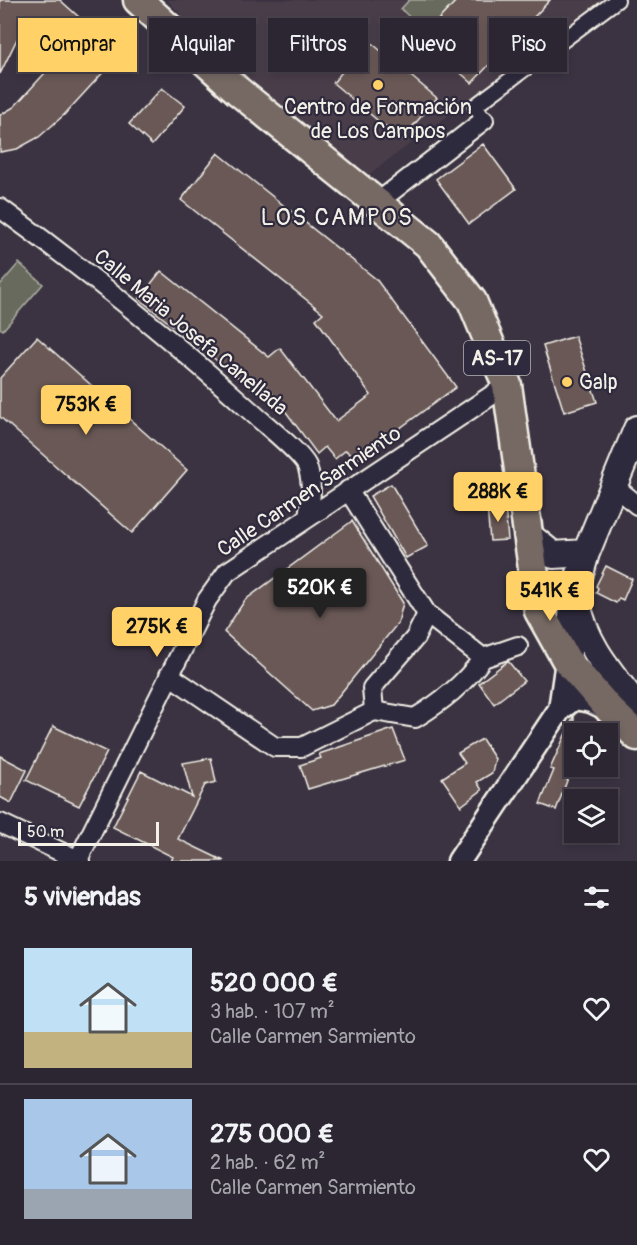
<!DOCTYPE html>
<html lang="es">
<meta charset="utf-8">
<style>
:root{--surface:#2c2632;--page:#38323e;--text:#f1f3f6;--muted:#a6a5ac;--line:#48434d;--accent:#ffd166}
body{margin:0;font-family:Pangolin,sans-serif;background:var(--page);color:var(--text);height:100vh;display:flex;flex-direction:column;font-size:22px;white-space:nowrap}
*{box-sizing:border-box;margin:0}
p{font-size:20px;color:var(--muted)}
.icon{flex:none;width:33px;height:33px;fill:none;stroke:currentColor;stroke-width:2;stroke-linecap:round;stroke-linejoin:round}
.map{position:relative;height:861px;overflow:hidden}
.drawer{display:flex;flex-direction:column;background:var(--surface);flex:1}
.drawer>*{flex:none}
.hud{position:absolute;left:18px;top:18px;width:602px;height:54px;display:flex;gap:12px}
.fabs{position:absolute;left:564px;top:723px;display:grid;gap:12px}
.fabs a{display:grid;place-items:center;width:54px;height:54px;border-radius:0px;background:var(--surface);box-shadow:0 3px 9px #0003,0 0 0 2px var(--line);font-size:30px}
.scale{position:absolute;left:18px;bottom:15px;width:141px;box-sizing:border-box;padding-left:6px;border:3px solid #f4f1e8;border-top:0;font-size:16px;line-height:21px;white-space:nowrap;color:#f4f1e8;-webkit-text-stroke:4px #2f2a3d;paint-order:stroke}
.price{position:absolute;translate:-50% -51px;padding:0 14px;border-radius:6px;background:var(--accent);color:#111;font-size:20px;line-height:39px;filter:drop-shadow(0 2px 3px #0008)}
.price::after{content:'';position:absolute;left:50%;top:36px;width:18px;height:14px;margin-left:-9px;background:inherit;clip-path:polygon(0 0,100% 0,50% 100%)}
.price.on{background:#222;color:#fff}
ul{padding:0;list-style:none}
li{display:flex;align-items:center;gap:18px;height:150px;padding:0 24px}
li+li{border-top:2px solid var(--line)}
li span{display:grid;place-items:center;flex:none;width:168px;height:120px;border-radius:0px;color:#555}
li>.icon{margin-inline-start:auto}
span .icon{width:72px;height:72px;fill:#fffc;stroke-width:1}
li b{font-size:26px}
h2{display:flex;justify-content:space-between;align-items:center;height:72px;padding:0 24px;font-size:26px}
.tag{padding:0 21px;border-radius:0px;background:var(--surface);box-shadow:0 3px 9px #0003,0 0 0 2px var(--line);font-size:21px;line-height:54px}
.tag.on{background:var(--accent);color:#111}
.map>svg:first-child{display:block}
.built{fill:#493e48}
.green{fill:#676b5d;stroke:#aeaea2;stroke-width:1.5}
.building{fill:#695957;stroke:#f4f1e8;stroke-width:1.5}
.lines{fill:none;stroke-linecap:round;stroke-linejoin:round}
.pedestrian-casing{stroke:#f4f1e8;stroke-width:18}
.minor-casing{stroke:#f4f1e8;stroke-width:22}
.tertiary-casing{stroke:#f4f1e8;stroke-width:27}
.secondary-casing{stroke:#f4f1e8;stroke-width:30}
.primary-casing{stroke:#f4f1e8;stroke-width:33}
.pedestrian{stroke:#2f2a3d;stroke-width:14}
.minor{stroke:#2f2a3d;stroke-width:18}
.tertiary{stroke:#2f2a3d;stroke-width:22}
.secondary{stroke:#2f2a3d;stroke-width:26}
.primary{stroke:#766964;stroke-width:28}
.poi-dot{fill:#ffd166;stroke:#2f2a3d;stroke-width:2}
.labels{text-anchor:middle;stroke-width:4.5;stroke-linejoin:round;paint-order:stroke}
.shield{fill:#2f2a3d;stroke:#b9b5b5;stroke-width:1.5}
.shield-label{font-size:20px;font-weight:bold;fill:#f4f1e8}
.poi-label{font-size:21px;fill:#f4f1e8;stroke:#2f2a3d}
.street-label{font-size:21px;fill:#f4f1e8;stroke:#2f2a3d}
.quarter-label{font-size:24px;letter-spacing:1.5px;fill:#f4f1e8;stroke:#2f2a3d}
</style>
<div class="map">
<svg width="637" height="861" viewBox="0 0 637 861">
<rect width="100%" height="100%" fill="#3b3342"/>
<filter id="ink" filterUnits="userSpaceOnUse"><feTurbulence type="fractalNoise" baseFrequency=".0167" numOctaves="2"/><feDisplacementMap in="SourceGraphic" scale="12" xChannelSelector="R" yChannelSelector="G"/><feConvolveMatrix kernelMatrix="1 2 1 2 8 2 1 2 1" color-interpolation-filters="sRGB"/></filter>
<g filter="url(#ink)">
<path class="built" d="M167,0H604L368,175L224,58Z"/>
<path class="green" d="M409,0H457L426,33L401,9Z
M19,263L43,284L3,330L0,328V285Z"/>
<path class="building" d="M0,0H60L120,54L64,115L39,137L17,149L0,152V115L14,107L65,51L30,22L18,37L0,74Z
M457,0H550L472,83L421,38Z
M368,40L437,98L401,140L333,83Z
M162,88L185,106L152,145L129,124Z
M483,144L516,189L469,224L436,179Z
M218,153L376,279L456,387L355,461L346,450L335,459L325,447L317,454L264,382L254,390L139,299L161,271L269,357L280,348L336,421L371,395L316,319L323,313L181,200Z
M575,336L597,402L564,412L543,346Z
M37,337L187,470L132,533L0,417V378Z
M391,484L428,546L406,558L370,496Z
M505,506L508,540L490,541L487,507Z
M352,521L403,603L398,623L331,705L312,711L224,632L245,600Z
M606,566L632,579L623,600L619,598L616,603L596,593L598,588L596,586Z
M508,661L524,681L494,704L479,683Z
M574,715V762L556,810L540,804L554,770L550,769Z
M53,726L107,752L79,806L26,780Z
M393,729L405,760L308,789L300,765L321,758L319,754Z
M482,739L495,759L492,773L477,782L482,790L461,806L442,778L465,763L458,753Z
M0,756L27,770L11,803L0,797Z
M211,758L216,782L205,785L178,839L224,861H171L173,857L113,827L141,771L192,797L183,763Z"/>
<g class="lines">
<g class="pedestrian-casing">
<path id="pedestrian" d="M484,120L475,106L617,0"/>
</g>
<g class="minor-casing">
<path id="minor" d="M378,202L484,120
M0,208C88,272 174,341 255,415C267,426 301,453 307,466C313,483 311,499 308,516
M614,486L637,505
M348,490L427,614L415,638L372,688L374,711
M483,658L518,646
M169,675L275,747H302L374,711L415,718C443,701 464,684 483,658L427,614
M0,823L80,861
M78,860L207,600L227,572L507,385"/>
</g>
<g class="tertiary-casing">
<path id="tertiary" d="M560,709L567,661
M459,861L560,709L575,698L591,701L610,710"/>
</g>
<g class="secondary-casing">
<path id="secondary" d="M527,534L553,555L586,553
M577,603C585,645 612,674 637,707
M567,661L575,591L586,553L637,429"/>
</g>
<g class="primary-casing">
<path id="primary" d="M138,0L238,91L428,244L472,301L507,385L539,611L567,661L610,710L637,736"/>
</g>
<use href="#pedestrian" class="pedestrian"/>
<use href="#minor" class="minor"/>
<use href="#tertiary" class="tertiary"/>
<use href="#secondary" class="secondary"/>
<use href="#primary" class="primary"/>
</g>
</g>
<g class="poi-dot">
<circle cx="378" cy="85" r="6"/>
<circle cx="567" cy="382" r="6"/>
</g>
<g class="labels">
<rect class="shield" x="464" y="341" width="66" height="34" rx="4.5"/>
<g class="shield-label">
<text x="497" y="365">AS-17</text>
</g>
<g class="poi-label">
<text x="378" y="114">Centro de Formación<tspan x="378" dy="24">de Los Campos</tspan></text>
<text x="579" y="389" text-anchor="start">Galp</text>
</g>
<g class="street-label">
<text transform="translate(191 332) rotate(40)" y="7">Calle Maria Josefa Canellada</text>
<text transform="translate(309 491) rotate(-34)" y="7">Calle Carmen Sarmiento</text>
</g>
<g class="quarter-label">
<text x="337" y="225">LOS CAMPOS</text>
</g>
</g>
</svg>
<div class="fabs">
<a><svg class="icon" aria-label="locate" viewBox="0 0 24 24"><circle cx="12" cy="12" r="6"/><path d="M12 2v4M12 18v4M2 12h4M18 12h4"/></svg></a>
<a><svg class="icon" aria-label="layers" viewBox="0 0 24 24"><path d="M12 4l9 5-9 5-9-5zM3 14l9 5 9-5"/></svg></a>
</div>
<div class="scale">50 m</div>
<b class="price" style="left:86px;top:436px">753K €</b>
<b class="price" style="left:498px;top:523px">288K €</b>
<b class="price on" style="left:320px;top:619px">520K €</b>
<b class="price" style="left:550px;top:622px">541K €</b>
<b class="price" style="left:157px;top:658px">275K €</b>
<div class="hud">
<a class="tag on">Comprar</a>
<a class="tag">Alquilar</a>
<a class="tag">Filtros</a>
<a class="tag">Nuevo</a>
<a class="tag">Piso</a>
</div>
</div>
<section class="drawer">
<h2>5 viviendas<svg class="icon" aria-label="filters" viewBox="0 0 24 24"><path d="M4 7h16M4 17h16"/><circle cx="9" cy="7" r="2"/><circle cx="15" cy="17" r="2"/></svg></h2>
<ul>
<li><span style="background:linear-gradient(#bfe0f5 70%,#c2b280 0)"><svg class="icon" aria-label="home" viewBox="0 0 24 24"><path d="M3 11l9-7 9 7M6 9v11h12V9"/></svg></span><div><b>520 000 €</b><p>3 hab. · 107 m²</p><p>Calle Carmen Sarmiento</p></div><svg class="icon" aria-label="heart" viewBox="0 0 24 24"><path d="M12 20l-8-8c-3-5 5-10 8-4 3-6 11-1 8 4z"/></svg></li>
<li><span style="background:linear-gradient(#a9c7e8 75%,#9aa5b1 0)"><svg class="icon" aria-label="home" viewBox="0 0 24 24"><path d="M3 11l9-7 9 7M6 9v11h12V9"/></svg></span><div><b>275 000 €</b><p>2 hab. · 62 m²</p><p>Calle Carmen Sarmiento</p></div><svg class="icon" aria-label="heart" viewBox="0 0 24 24"><path d="M12 20l-8-8c-3-5 5-10 8-4 3-6 11-1 8 4z"/></svg></li>
</ul>
</section>
